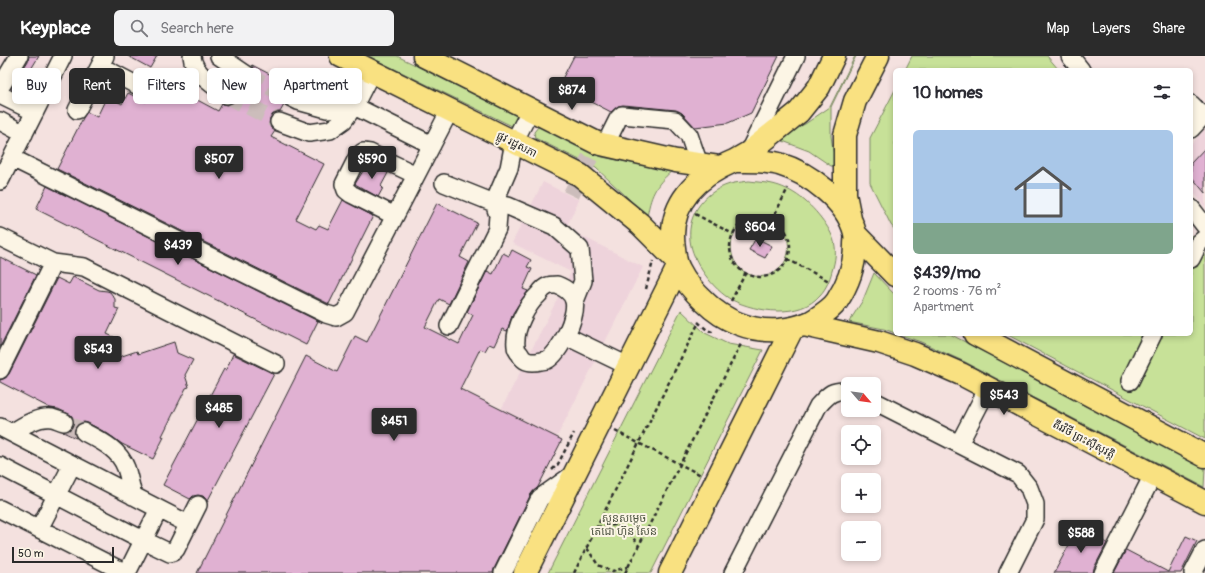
<!DOCTYPE html>
<meta charset="utf-8">
<style>
:root{--surface:#fff;--page:#f2f2f3;--text:#2b2b33;--muted:#7c7c81;--accent:#2b2b2b}
body{margin:0;font-family:Pangolin,"Noto Sans Khmer",sans-serif;background:var(--page);color:var(--text);height:100vh;display:flex;flex-direction:column;font-size:15px;white-space:nowrap}
*{box-sizing:border-box;margin:0}
p{font-size:13px;color:var(--muted)}
.icon{flex:none;width:22px;height:22px;fill:none;stroke:currentColor;stroke-width:2;stroke-linecap:round;stroke-linejoin:round}
.map{position:relative;flex:1;overflow:hidden}
.panel{position:absolute;left:893px;top:12px;width:300px;height:268px;display:flex;flex-direction:column;background:var(--surface);border-radius:6px;box-shadow:0 2px 6px #0003}
.panel>*{flex:none}
.banner{position:absolute;left:12px;top:12px;width:380px;height:36px;display:flex;gap:8px}
.needle{width:26px;rotate:118deg}
.fabs{position:absolute;left:841px;top:321px;display:grid;gap:8px}
.fabs a{display:grid;place-items:center;width:40px;height:40px;border-radius:6px;background:var(--surface);box-shadow:0 2px 6px #0003;font-size:20px}
.scale{position:absolute;left:12px;bottom:10px;width:102px;box-sizing:border-box;padding-left:4px;border:2px solid #2b2b2b;border-top:0;font-size:11px;line-height:14px;white-space:nowrap;color:#2b2b2b;-webkit-text-stroke:3px #fcf5e5;paint-order:stroke}
.price{position:absolute;translate:-50% -34px;padding:0 9px;border-radius:4px;background:var(--accent);color:#fff;font-size:13px;line-height:26px;filter:drop-shadow(0 1px 2px #0008)}
.price::after{content:'';position:absolute;left:50%;top:24px;width:12px;height:9px;margin-left:-6px;background:inherit;clip-path:polygon(0 0,100% 0,50% 100%)}
.price.selected{background:#222;color:#fff}
ul{padding:0;list-style:none}
li{display:grid;align-content:center;gap:8px;height:212px;padding:0 20px}
li span{display:grid;place-items:center;height:124px;border-radius:6px;color:#555}
li>.icon{margin-inline-start:auto}
span .icon{width:72px;height:72px;fill:#fffc;stroke-width:1}
li b{font-size:17px}
h2{display:flex;justify-content:space-between;align-items:center;height:48px;padding:0 20px;font-size:17px}
.chip{padding:0 14px;border-radius:6px;background:var(--surface);box-shadow:0 2px 6px #0003;font-size:14px;line-height:36px}
.chip.selected{background:var(--accent);color:#fff}
header{display:flex;align-items:center;gap:24px;box-sizing:border-box;height:56px;padding:0 20px;background:var(--accent);color:#fff}
header strong{font-size:19px}
nav{display:flex;gap:22px;margin-inline-start:auto;font-size:14px}
.search{width:280px;height:36px;background:var(--page);display:flex;align-items:center;gap:10px;box-sizing:border-box;padding:0 14px;border-radius:6px;color:var(--muted);font-size:15px}
.map>svg:first-child{display:block}
.built{fill:#eed3db}
.green{fill:#c7e198;stroke:#798662;fill-rule:evenodd}
.building{fill:#e0b1d2;stroke:#2b2b2b}
.lines{fill:none;stroke-linecap:round;stroke-linejoin:round}
.minor-tunnel{stroke:#ccbdbb;stroke-width:17;stroke-dasharray:17 8;stroke-linecap:butt}
.minor-casing{stroke:#2b2b2b;stroke-width:20}
.major-casing{stroke:#2b2b2b;stroke-width:25}
.path{stroke:#2b2b2b;stroke-width:2.5;stroke-dasharray:4 3;stroke-linecap:butt}
.minor{stroke:#fcf5e5;stroke-width:17}
.major{stroke:#f9e181;stroke-width:22}
.labels{text-anchor:middle;stroke-width:4;stroke-linejoin:round;paint-order:stroke}
.street-label{font-size:11px;fill:#2b2b2b;stroke:#fcf5e5}
.park-label{font-size:11px;fill:#525846;stroke:#fcf5e5}
</style>
<header>
<strong>Keyplace</strong>
<div class="search"><svg class="icon" aria-label="search" viewBox="0 0 24 24"><circle cx="10" cy="10" r="6"/><path d="M15 15l6 6"/></svg>Search here</div>
<nav><a>Map</a><a>Layers</a><a>Share</a></nav>
</header>
<div class="map">
<svg width="1205" height="517" viewBox="0 0 1205 517">
<rect width="100%" height="100%" fill="#f4e1df"/>
<filter id="ink" filterUnits="userSpaceOnUse"><feTurbulence type="fractalNoise" baseFrequency=".025" numOctaves="2"/><feDisplacementMap in="SourceGraphic" scale="8" xChannelSelector="R" yChannelSelector="G"/><feConvolveMatrix kernelMatrix="1 2 1 2 8 2 1 2 1" color-interpolation-filters="sRGB"/></filter>
<g filter="url(#ink)">
<path class="built" d="M1205,73V151L1191,133V89Z
M543,126L579,144L566,172L643,211L488,517H418L571,216L512,187Z"/>
<path class="green" d="M368,0H397L519,60L516,70H512Z
M855,0H856L831,51V80L835,107L834,110H831L809,95L780,84V79L805,68L830,51Z
M912,0H1047L1059,14H905Z
M895,34V174L891,169L870,127V82Z
M538,71H542L602,101L643,109L671,112L672,115C655,129 650,141 647,162L627,141L596,112L535,82L534,76Z
M749,125C755,126 761,126 767,127C789,130 808,145 821,162C835,180 839,193 832,215C830,223 826,233 820,239C800,263 757,256 732,244C713,234 692,205 690,184C687,156 707,133 734,127C739,126 744,126 749,125ZM764,162C804,173 791,226 754,220C746,218 739,213 735,206C727,191 732,171 749,164C753,162 758,162 764,162Z
M1191,179L1205,196V383L1006,278H1191Z
M874,217L895,239V277L884,273L849,266L863,244Z
M681,254L705,277L728,288L763,294L651,517H548Z
M898,278H950L1205,413L1204,431L965,306L921,286Z"/>
<path class="building" d="M29,0H39L17,36L11,33L28,5Z
M128,0H157L150,12Z
M574,0H779L751,57L728,67L695,71L682,57L676,54L623,49L618,50L611,56L559,29Z
M252,9L289,28H283L279,29L275,34L274,39L275,43L279,47L284,49L280,56H277L273,58L270,62L269,68L271,72L275,75L271,81L324,108L296,163L316,173L319,169L328,173L343,144L373,160L329,248L57,113L83,62L87,56L97,61L107,40L122,48L128,37L146,46L147,44L152,42L155,38L156,34L155,29L158,23L218,55L222,48L227,49L231,48L235,44L237,39L236,35L234,32L237,27L241,29L242,28L247,29L251,28L255,25L257,20L256,15Z
M1205,92V137L1191,120V107Z
M368,107L388,117L381,130L383,132L378,141L355,128Z
M47,130L318,265L306,289L36,153Z
M437,147L477,167L460,201L469,206L449,248L439,243L425,271L459,288L473,259L467,256L487,215L493,218L503,197L509,200L512,194L531,204L527,211L532,213L523,233L528,235L522,243L513,257L507,275L502,273L494,290L489,288L485,295L480,293L460,333L562,384L538,431L531,438L494,513L493,517H197L306,300L337,316L355,280L367,286Z
M756,182L772,190L765,202L749,194Z
M0,201L36,219L0,291Z
M73,221L99,234L107,235L110,236L115,243V252L119,253L107,278L118,283L107,305L137,295L138,298L174,286L177,297L193,304L185,319L189,331L186,332L162,380L164,381L153,403L122,388L108,378L88,367L84,366L79,367L75,371L74,377L76,382L63,376H67L71,373L73,369L74,363L71,359L58,353L50,352L0,326V324L5,322L9,318L57,222L69,228Z
M233,298L274,318L207,446L206,443L203,440L198,439L193,440L190,443L163,429L224,313L226,314Z
M1078,472L1107,487L1094,512L1093,517H1054Z
M1186,480L1197,485L1181,517H1114L1126,494L1168,516Z"/>
<g class="lines">
<path class="minor-tunnel" d="M247,19L284,38
M227,39L279,66
M571,139L602,77
M64,366L84,376"/>
<g class="minor-casing">
<path id="minor" d="M192,0C193,17 214,30 227,39
M219,0L247,19
M1070,0L1081,14
M100,10L146,34
M0,32L19,0
M284,38L298,45L327,53L354,50L432,89
M0,39L35,56
M1191,48L1203,60
M77,54L105,0
M0,65L24,78
M279,66L309,77L330,74L344,64L354,50L372,15
M1191,73L1205,58
M605,89L618,63L622,59L675,64L689,79L699,108
M749,95L796,0
M12,102L326,258L336,261L345,256L450,54
M0,125L63,0
M444,127L494,147L508,150L554,170L580,193L583,225L575,245
M1191,152L1205,170
M395,160L351,138L346,134L344,128L358,100L363,96L370,97L416,119
M0,181L53,207L84,211L276,308
M1191,203L1199,187L1205,182
M557,229C565,232 572,236 574,245C578,259 560,297 547,304C547,304 541,305 541,305C532,307 524,307 520,298C518,296 516,293 516,290C514,272 527,249 539,238C541,235 545,231 548,230C550,229 555,229 557,229Z
M449,270L497,173L498,159L494,147L509,112L514,86L531,53
M566,280L628,310
M0,314L53,207
M1130,325L1153,278
M874,345L1018,418L1029,432L1035,448V463L1008,517
M0,371L188,468
M84,376C101,385 119,393 126,412C129,421 131,431 133,440
M12,377C22,370 38,360 52,362C56,363 60,365 64,366
M959,388L988,332
M0,410L143,484L170,497L173,496L176,493L198,449
M0,453L126,517
M39,473L72,409
M127,517L159,453
M503,517L540,442L575,417
M733,517L818,350C829,338 832,334 848,335
M1103,517L1153,419
M1193,517L1205,494"/>
</g>
<g class="major-casing">
<path id="major" d="M341,0L580,119L640,168L675,203
M424,0L597,87L676,105L719,111
M734,105C749,105 764,104 779,108C809,117 847,145 855,177C856,181 855,185 855,189C855,210 848,228 837,245C831,254 820,260 811,266C800,271 790,273 779,274C752,276 724,265 705,246C694,236 685,225 679,213C675,206 675,199 674,192C667,148 696,121 734,105Z
M734,105L748,97L799,56L819,31L834,0
M850,163L845,138V79L855,45L878,0
M855,178L895,219
M804,269L879,286L915,298L961,318L1205,446
M975,278L1205,400
M525,517L678,211
M670,517L792,273"/>
</g>
<path class="path" d="M695,158L733,178
M730 191a30 30 0 1 1 60 0a30 30 0 1 1-60 0Z
M772,164L788,132
M787,203L829,225
M646,233L653,205
M731,245L745,218
M698,266L707,274L715,277
M615,375L701,419
M552,414L558,408L574,377
M597,471L616,469L629,476L639,490
M587,492L598,509L612,515L628,511
M574,517L699,266
M625,517L742,286"/>
<use href="#minor" class="minor"/>
<use href="#major" class="major"/>
</g>
</g>
<g class="labels">
<g class="street-label">
<text transform="translate(517 88) rotate(27)" y="4">ផ្លូវ រដ្ឋសភា</text>
<text transform="translate(1084 383) rotate(28)" y="4">តីរវិថី ព្រះស៊ីសុវត្តិ</text>
</g>
<g class="park-label">
<text x="624" y="466">សួនសម្តេច<tspan x="624" dy="13">តេជោ ហ៊ុន សែន</tspan></text>
</g>
</g>
</svg>
<div class="fabs">
<a><svg class="needle" viewBox="-14 -14 28 28"><path d="M0-13l5 13h-10z" fill="#e53935"/><path d="M0 13l5-13h-10z" fill="#7c7c81"/></svg></a>
<a><svg class="icon" aria-label="locate" viewBox="0 0 24 24"><circle cx="12" cy="12" r="6"/><path d="M12 2v4M12 18v4M2 12h4M18 12h4"/></svg></a>
<a>+</a>
<a>−</a>
</div>
<div class="scale">50 m</div>
<b class="price" style="left:572px;top:55px">$874</b>
<b class="price" style="left:219px;top:124px">$507</b>
<b class="price" style="left:372px;top:124px">$590</b>
<b class="price" style="left:760px;top:192px">$604</b>
<b class="price selected" style="left:178px;top:210px">$439</b>
<b class="price" style="left:98px;top:314px">$543</b>
<b class="price" style="left:1004px;top:360px">$543</b>
<b class="price" style="left:219px;top:373px">$485</b>
<b class="price" style="left:394px;top:386px">$451</b>
<b class="price" style="left:1081px;top:498px">$588</b>
<div class="banner">
<a class="chip">Buy</a>
<a class="chip selected">Rent</a>
<a class="chip">Filters</a>
<a class="chip">New</a>
<a class="chip">Apartment</a>
</div>
<section class="panel">
<h2>10 homes<svg class="icon" aria-label="filters" viewBox="0 0 24 24"><path d="M4 7h16M4 17h16"/><circle cx="9" cy="7" r="2"/><circle cx="15" cy="17" r="2"/></svg></h2>
<ul>
<li><span style="background:linear-gradient(#a9c7e8 75%,#7fa58c 0)"><svg class="icon" aria-label="home" viewBox="0 0 24 24"><path d="M3 11l9-7 9 7M6 9v11h12V9"/></svg></span><div><b>$439/mo</b><p>2 rooms · 76 m²</p><p>Apartment</p></div></li>
</ul>
</section>
</div>
